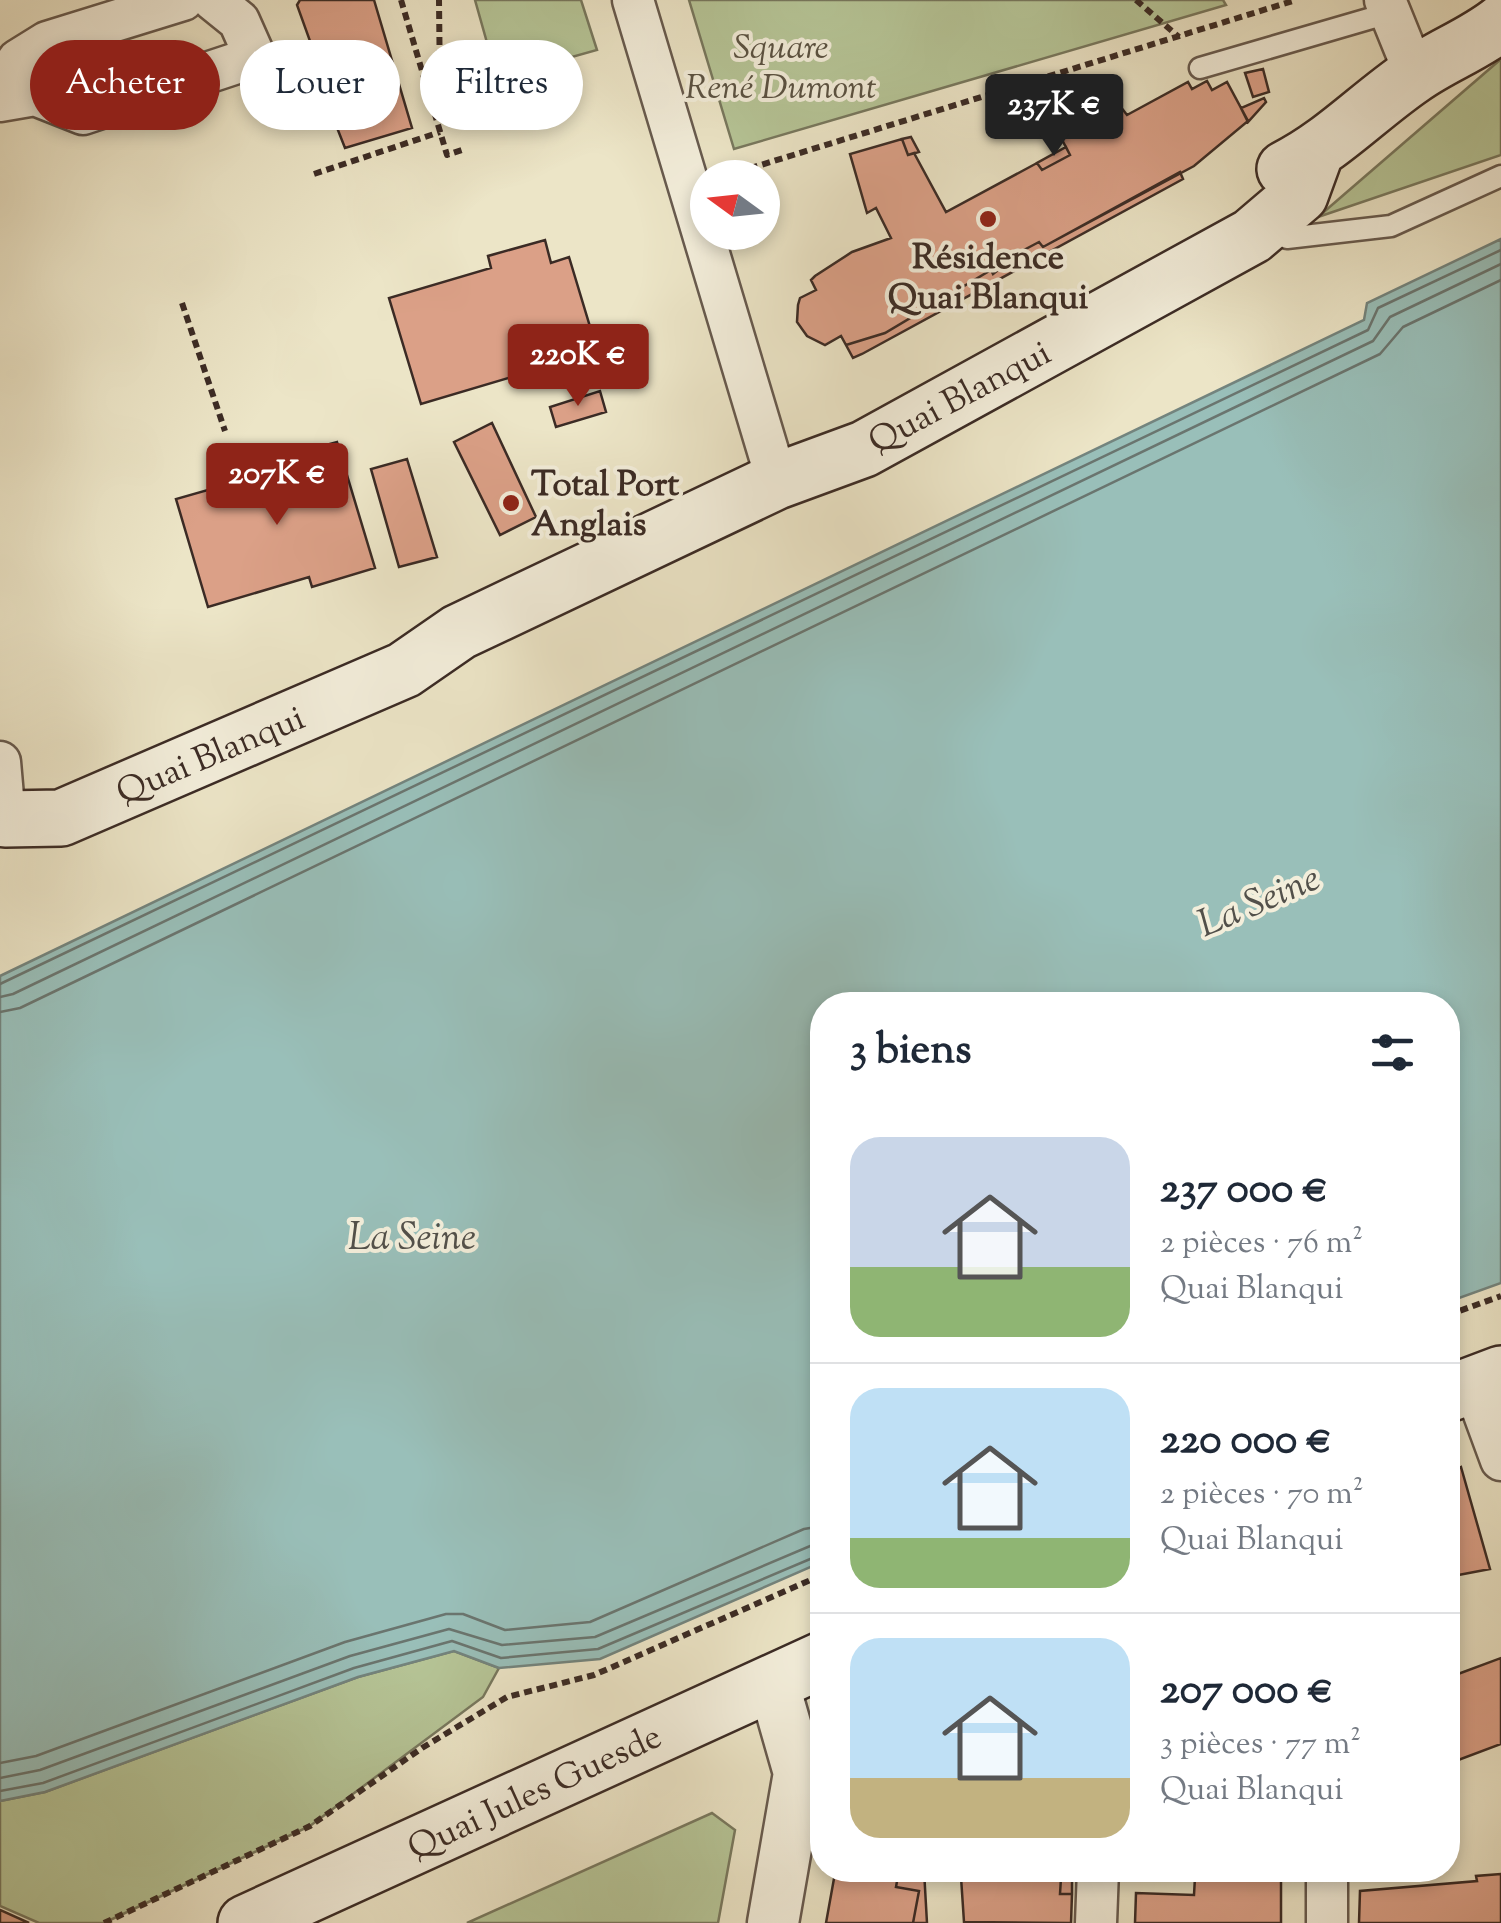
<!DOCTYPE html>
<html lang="fr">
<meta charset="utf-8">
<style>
:root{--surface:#fff;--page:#f6f6f7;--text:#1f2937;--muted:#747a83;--line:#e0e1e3;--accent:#8f2418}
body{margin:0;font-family:"Sorts Mill Goudy",serif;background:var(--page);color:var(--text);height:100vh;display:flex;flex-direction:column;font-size:38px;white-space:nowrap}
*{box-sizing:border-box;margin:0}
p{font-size:32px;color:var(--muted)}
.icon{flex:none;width:55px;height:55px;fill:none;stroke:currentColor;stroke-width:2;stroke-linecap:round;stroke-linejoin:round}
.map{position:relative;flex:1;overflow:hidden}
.drawer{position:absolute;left:810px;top:992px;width:650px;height:890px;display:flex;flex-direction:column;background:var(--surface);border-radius:40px;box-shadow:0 5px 15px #0003}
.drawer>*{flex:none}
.banner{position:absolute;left:30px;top:40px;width:630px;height:90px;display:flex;gap:20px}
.needle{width:65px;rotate:285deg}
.tools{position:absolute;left:690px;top:160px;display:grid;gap:20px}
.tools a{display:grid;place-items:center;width:90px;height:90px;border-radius:50%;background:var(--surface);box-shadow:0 5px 15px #0003;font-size:50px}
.price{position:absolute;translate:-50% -85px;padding:0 22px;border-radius:10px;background:var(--accent);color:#fff;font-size:32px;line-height:65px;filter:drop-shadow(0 2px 5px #0008)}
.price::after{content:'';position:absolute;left:50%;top:60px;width:30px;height:22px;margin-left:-15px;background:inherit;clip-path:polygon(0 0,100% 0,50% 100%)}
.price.current{background:#222;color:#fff}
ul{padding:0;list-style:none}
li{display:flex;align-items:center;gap:30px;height:250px;padding:0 40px}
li+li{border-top:2px solid var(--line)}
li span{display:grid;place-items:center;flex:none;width:280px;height:200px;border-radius:30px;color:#555}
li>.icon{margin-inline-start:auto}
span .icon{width:120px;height:120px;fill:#fffc;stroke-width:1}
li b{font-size:42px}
h2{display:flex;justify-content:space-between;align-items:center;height:120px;padding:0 40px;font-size:42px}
.pill{padding:0 35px;border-radius:45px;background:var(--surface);box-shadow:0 5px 15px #0003;font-size:35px;line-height:90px}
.pill.current{background:var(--accent);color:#fff}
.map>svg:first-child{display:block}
.green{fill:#b6c597;stroke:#78785e;stroke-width:2.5}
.water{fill:#99bfb9;stroke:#73847e;stroke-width:2.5}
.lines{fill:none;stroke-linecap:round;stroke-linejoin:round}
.shore{stroke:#6a756f;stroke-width:2.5}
.building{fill:#dba087;stroke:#3b2b25;stroke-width:2.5}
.service-casing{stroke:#675a4e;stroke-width:25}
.minor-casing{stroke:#675a4e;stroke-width:45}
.tertiary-casing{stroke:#675a4e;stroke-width:55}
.secondary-casing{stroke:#3b2b25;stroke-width:60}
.path{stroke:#3b2b25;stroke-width:6;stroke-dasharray:8 5;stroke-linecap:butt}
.service{stroke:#f3eedb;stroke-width:20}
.minor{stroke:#f3eedb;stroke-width:40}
.tertiary{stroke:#f3eedb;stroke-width:50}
.secondary{stroke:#f3eedb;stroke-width:55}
.poi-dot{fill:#8f2418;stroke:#f3eedb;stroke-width:4}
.labels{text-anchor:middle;stroke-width:8;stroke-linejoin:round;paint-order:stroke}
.park-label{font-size:35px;font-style:italic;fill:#5a5242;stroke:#f3eedb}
.poi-label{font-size:35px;font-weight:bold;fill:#3b2b25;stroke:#f3eedb}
.street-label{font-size:35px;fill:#3b2b25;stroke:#f3eedb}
.water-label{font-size:38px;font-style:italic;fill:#52504a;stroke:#f3eedb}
</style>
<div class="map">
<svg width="1501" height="1923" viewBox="0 0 1501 1923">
<rect width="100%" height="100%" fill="#ece5c7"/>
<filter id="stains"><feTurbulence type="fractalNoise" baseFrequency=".002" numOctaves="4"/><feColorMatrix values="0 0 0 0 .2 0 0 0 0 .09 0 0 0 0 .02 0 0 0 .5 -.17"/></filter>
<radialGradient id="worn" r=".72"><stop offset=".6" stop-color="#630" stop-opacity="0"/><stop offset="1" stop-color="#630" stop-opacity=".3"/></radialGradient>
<path class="green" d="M475,0H581L597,50L497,78Z
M689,0H1223L1226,5L734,149Z
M1501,59V155L1318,217Z
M454,1651L499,1668L483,1697L310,1826L104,1923H39L0,1906V1801L45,1792L358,1677Z
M712,1813L735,1830L718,1923H467Z"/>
<path class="water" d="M1501,239V1283L1448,1302V1005H822V1562L600,1659L499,1668L454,1651L358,1677L45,1792L0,1801V976L1364,320L1367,303Z"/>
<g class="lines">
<path class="shore" d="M0,984L1368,330L1378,308L1501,250
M0,997L13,994L1373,341L1390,317L1501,264
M0,1012L20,1008L1380,354L1403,327L1501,280
M0,1763L36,1756L345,1642L446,1614H463L505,1630L590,1622L804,1529L822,1526
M0,1778L40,1770L350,1656L449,1629L502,1645L595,1637L822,1541
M0,1791L43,1783L354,1668L452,1641L501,1658L598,1649L822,1554"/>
</g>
<path class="building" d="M300,0H374L412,128L345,148L323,92L328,91L297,5Z
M1263,69L1269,92L1253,97L1245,73Z
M1100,80L1127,115L1188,82L1192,89L1207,81L1212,90L1227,82L1248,121L1194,166L1043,247L1039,242L1022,251L993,274L991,270L885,333L846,345L841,336L825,345L807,336L797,322L798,305L800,298L816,290L811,280L815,276L852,252L891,238L876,208L867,213L850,154L902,139L908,155L914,153L946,212L1037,163L1042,170L1070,155L1048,113L1068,101L1063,92Z
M1063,92L1068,101L1056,108L1048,96Z
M1264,98L1266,102L1248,122L1241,108Z
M911,137L919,152L908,155L902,139Z
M1066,147L1070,155L1042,170L1037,163Z
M1180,172L1183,179L862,354L853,358L846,345L885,333L991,270L993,274L1022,251L1039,242L1043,247Z
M545,240L551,263L569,257L594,340L576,345L582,368L526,385L522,374L421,404L389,298L491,268L488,256Z
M600,391L606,412L556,427L550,407Z
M492,423L536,517L500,535L454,442Z
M337,442L375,568L312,587L309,577L208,607L176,499L278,470L275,459Z
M407,459L437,557L399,567L371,469Z
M1461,1467L1490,1569L1448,1577V1474Z
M1501,1658V1744L1453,1762L1448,1756L1450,1677Z
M843,1870H899L896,1887L919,1891L913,1923H826L835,1873Z
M899,1870H924L927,1923H913L919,1891L896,1887Z
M961,1870H1072V1894H1060L1061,1878L961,1877Z
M1501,1874V1923H1359L1360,1891L1477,1881L1476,1876Z
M961,1877L1061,1878L1060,1894H1072L1071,1923L964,1922Z
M1195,1877L1281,1879V1923H1135L1136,1893L1194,1895Z
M0,1910L29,1923H0Z"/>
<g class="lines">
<g class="service-casing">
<path id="service" d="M1200,68L1389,13
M1287,238L1391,226L1501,176"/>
</g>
<g class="minor-casing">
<path id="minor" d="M633,0L777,481
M1385,0L1415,74
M0,89L18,60L47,42L183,0
M0,101L35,95L83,114L255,57L239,21L213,0
M0,762L5,819
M1473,1384L1501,1460
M1096,1923L1098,1870
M1327,1923V1870"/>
</g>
<g class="tertiary-casing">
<path id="tertiary" d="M773,1682L799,1773L773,1923"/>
</g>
<g class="secondary-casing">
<path id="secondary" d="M1285,169C1333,145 1369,106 1413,76C1441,56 1473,45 1501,23
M5,819L61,818L404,670L459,632L777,481L864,449L1252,236L1300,195L1315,154
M1448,1394L1501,1374
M246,1923L822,1660"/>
</g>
<path class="path" d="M401,0L447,155L465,149
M1136,0L1179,37
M434,109L440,92L439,0
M314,174L440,132
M725,176L1296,0
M182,303L225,431
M1448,1315L1501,1296
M104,1923L310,1826L422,1748L507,1697L594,1675L822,1575"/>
<use href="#service" class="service"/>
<use href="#minor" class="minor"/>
<use href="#tertiary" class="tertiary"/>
<use href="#secondary" class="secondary"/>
</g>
<g class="poi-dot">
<circle cx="988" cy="219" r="10"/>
<circle cx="511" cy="503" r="10"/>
</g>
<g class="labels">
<g class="park-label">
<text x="781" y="58">Square<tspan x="781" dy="40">René Dumont</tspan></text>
</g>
<g class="poi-label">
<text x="988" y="268">Résidence<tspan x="988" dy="40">Quai Blanqui</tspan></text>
<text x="531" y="495" text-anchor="start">Total Port<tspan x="531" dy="40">Anglais</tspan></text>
</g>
<g class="street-label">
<text transform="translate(959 396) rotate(-28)" y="12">Quai Blanqui</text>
<text transform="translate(210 754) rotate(-23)" y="12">Quai Blanqui</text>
<text transform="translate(534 1791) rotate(-25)" y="12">Quai Jules Guesde</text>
</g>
<g class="water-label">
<text transform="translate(1258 900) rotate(-23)" y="13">La Seine</text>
<text x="412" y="1249">La Seine</text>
</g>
</g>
<rect width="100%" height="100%" filter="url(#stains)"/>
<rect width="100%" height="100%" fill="url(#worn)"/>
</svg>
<div class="tools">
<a><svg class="needle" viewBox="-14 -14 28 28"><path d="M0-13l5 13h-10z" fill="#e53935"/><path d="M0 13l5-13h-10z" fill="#747a83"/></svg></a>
</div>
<b class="price current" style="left:1054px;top:159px">237K €</b>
<b class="price" style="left:578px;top:409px">220K €</b>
<b class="price" style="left:277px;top:528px">207K €</b>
<div class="banner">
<a class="pill current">Acheter</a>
<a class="pill">Louer</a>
<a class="pill">Filtres</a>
</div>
<section class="drawer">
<h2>3 biens<svg class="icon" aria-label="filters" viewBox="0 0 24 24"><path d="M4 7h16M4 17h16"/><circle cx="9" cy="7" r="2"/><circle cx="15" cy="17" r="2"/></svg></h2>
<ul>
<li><span style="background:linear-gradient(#c9d6e8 65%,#8fb573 0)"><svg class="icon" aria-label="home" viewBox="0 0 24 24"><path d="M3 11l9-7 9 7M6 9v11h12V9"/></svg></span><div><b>237 000 €</b><p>2 pièces · 76 m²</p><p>Quai Blanqui</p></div></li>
<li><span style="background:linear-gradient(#bfe0f5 75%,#8fb573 0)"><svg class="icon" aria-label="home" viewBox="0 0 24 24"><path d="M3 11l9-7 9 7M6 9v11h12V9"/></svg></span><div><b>220 000 €</b><p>2 pièces · 70 m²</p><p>Quai Blanqui</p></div></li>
<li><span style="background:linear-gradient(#bfe0f5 70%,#c2b280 0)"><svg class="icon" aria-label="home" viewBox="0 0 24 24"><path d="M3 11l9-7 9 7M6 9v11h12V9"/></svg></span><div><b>207 000 €</b><p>3 pièces · 77 m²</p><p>Quai Blanqui</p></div></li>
</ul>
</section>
</div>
